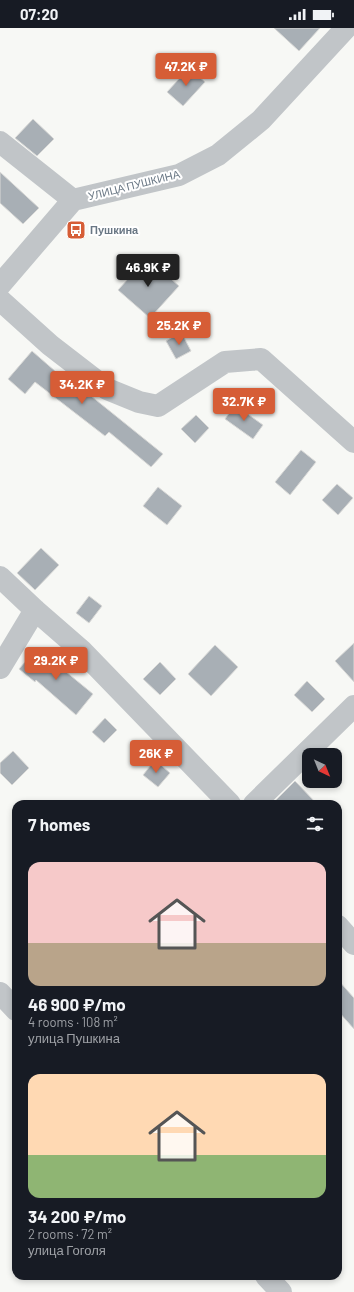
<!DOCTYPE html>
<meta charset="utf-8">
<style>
:root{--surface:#171b24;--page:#242831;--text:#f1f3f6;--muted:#9ea1a6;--accent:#d65d36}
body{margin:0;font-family:Barlow,sans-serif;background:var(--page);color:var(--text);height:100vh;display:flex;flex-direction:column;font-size:15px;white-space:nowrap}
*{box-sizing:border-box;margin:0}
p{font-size:13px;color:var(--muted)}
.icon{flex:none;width:22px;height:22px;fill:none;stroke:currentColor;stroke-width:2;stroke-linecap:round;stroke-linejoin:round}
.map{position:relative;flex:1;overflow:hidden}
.drawer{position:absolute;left:12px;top:772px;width:330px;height:480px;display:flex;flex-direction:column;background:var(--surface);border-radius:12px;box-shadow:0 2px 6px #0003}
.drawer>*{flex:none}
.needle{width:26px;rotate:137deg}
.controls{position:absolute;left:302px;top:720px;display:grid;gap:8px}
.controls a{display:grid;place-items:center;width:40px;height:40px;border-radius:8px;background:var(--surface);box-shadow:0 2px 6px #0003;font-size:20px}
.price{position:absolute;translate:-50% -34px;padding:0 9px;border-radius:4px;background:var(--accent);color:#fff;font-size:13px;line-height:26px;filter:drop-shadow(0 1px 2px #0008)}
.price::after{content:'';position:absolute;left:50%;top:24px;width:12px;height:9px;margin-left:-6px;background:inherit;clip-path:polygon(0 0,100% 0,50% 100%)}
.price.selected{background:#222;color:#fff}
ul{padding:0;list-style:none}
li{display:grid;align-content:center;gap:8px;height:212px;padding:0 16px}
li span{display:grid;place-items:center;height:124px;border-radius:12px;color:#555}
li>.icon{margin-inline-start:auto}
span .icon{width:72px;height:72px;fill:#fffc;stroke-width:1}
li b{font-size:17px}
h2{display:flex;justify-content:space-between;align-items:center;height:48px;padding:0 16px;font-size:17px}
.status{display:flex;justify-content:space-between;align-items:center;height:28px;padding:0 20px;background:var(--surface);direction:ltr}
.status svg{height:11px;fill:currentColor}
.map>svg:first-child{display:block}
.building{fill:#a8afb5;stroke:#d9d9d7}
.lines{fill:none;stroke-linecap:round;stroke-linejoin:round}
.street{stroke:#c1c5c8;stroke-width:22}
.labels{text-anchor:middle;stroke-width:4;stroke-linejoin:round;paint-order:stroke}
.street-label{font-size:11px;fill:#697784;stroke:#fff}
.poi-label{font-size:11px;font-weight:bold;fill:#697784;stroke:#fff;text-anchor:start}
</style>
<div class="status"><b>07:20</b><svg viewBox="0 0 49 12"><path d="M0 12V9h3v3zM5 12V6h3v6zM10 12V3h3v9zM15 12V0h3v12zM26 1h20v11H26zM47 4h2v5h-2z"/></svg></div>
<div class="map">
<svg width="354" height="1264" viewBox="0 0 354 1264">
<rect width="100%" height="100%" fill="#f7f8f5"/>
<path class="building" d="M274,0H320L299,23Z
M189,40L205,54L183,78L167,64Z
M33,91L54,111L37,128L15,110Z
M0,144L39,180L23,196L0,175Z
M147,230L179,258L150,290L118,262Z
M181,304L191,323L176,331L166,313Z
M32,323L63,350L65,347L163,426L151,439L109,404L105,408L35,354L25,366L8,351Z
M235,377L263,397L253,411L225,391Z
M196,387L209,400L195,415L181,401Z
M301,422L316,434L290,467L275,454Z
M337,456L353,470L338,487L322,472Z
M158,459L182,478L167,497L143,478Z
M41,520L59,537L35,562L17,545Z
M89,568L102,578L89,595L76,585Z
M354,615V654L335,633Z
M215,617L238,639L211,668L188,646Z
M37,620L93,666L76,687L36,652L35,654L19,641Z
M160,634L176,651L160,667L143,651Z
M307,653L325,671L312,684L294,667Z
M105,690L117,702L104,715L92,704Z
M13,723L29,740L12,757L0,745V735Z
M155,732L170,745L158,759L143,747Z
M295,753L317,776H272Z
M338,952L354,970V1001L338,983Z"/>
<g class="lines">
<path class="street" d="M0,114L73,172
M0,257L73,172L179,147L218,127L261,92L346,0
M0,272L50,317L107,361L139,374L158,378L225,334L261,331L354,414
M0,549L35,582L81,622L230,776
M0,640L35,582
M254,776L354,678
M338,898L354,916
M0,965L16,982
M266,1248L281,1264"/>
</g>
<defs>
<g id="bus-square" transform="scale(1)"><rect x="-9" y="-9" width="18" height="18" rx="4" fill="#d65d36" stroke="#fff"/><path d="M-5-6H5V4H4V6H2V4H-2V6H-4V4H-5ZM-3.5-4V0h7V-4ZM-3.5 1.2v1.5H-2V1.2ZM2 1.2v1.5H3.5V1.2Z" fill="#fff"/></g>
</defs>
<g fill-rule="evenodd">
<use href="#bus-square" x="76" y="202"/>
</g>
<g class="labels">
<g class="street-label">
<text transform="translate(134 157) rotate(-14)" y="4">УЛИЦА ПУШКИНА</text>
</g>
<g class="poi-label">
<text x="90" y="206">Пушкина</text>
</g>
</g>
</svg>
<div class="controls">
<a><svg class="needle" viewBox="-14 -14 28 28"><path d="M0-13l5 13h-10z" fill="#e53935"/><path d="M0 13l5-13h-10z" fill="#9ea1a6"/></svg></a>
</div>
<b class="price" style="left:186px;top:59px">47.2K ₽</b>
<b class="price selected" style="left:148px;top:260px">46.9K ₽</b>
<b class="price" style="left:179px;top:318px">25.2K ₽</b>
<b class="price" style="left:82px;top:377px">34.2K ₽</b>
<b class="price" style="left:244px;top:394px">32.7K ₽</b>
<b class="price" style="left:56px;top:653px">29.2K ₽</b>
<b class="price" style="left:156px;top:746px">26K ₽</b>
<section class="drawer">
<h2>7 homes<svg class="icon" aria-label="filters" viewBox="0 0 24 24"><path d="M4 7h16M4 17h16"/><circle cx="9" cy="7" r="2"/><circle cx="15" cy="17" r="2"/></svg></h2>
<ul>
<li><span style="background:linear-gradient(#f6c9c9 65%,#b9a48a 0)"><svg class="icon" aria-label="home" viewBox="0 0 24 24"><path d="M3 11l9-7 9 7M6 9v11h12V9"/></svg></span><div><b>46 900 ₽/mo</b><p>4 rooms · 108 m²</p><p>улица Пушкина</p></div></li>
<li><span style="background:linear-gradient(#ffd9b3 65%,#8fb573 0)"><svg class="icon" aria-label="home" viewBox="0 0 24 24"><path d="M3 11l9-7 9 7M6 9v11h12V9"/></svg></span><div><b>34 200 ₽/mo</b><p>2 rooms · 72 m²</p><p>улица Гоголя</p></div></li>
</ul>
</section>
</div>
